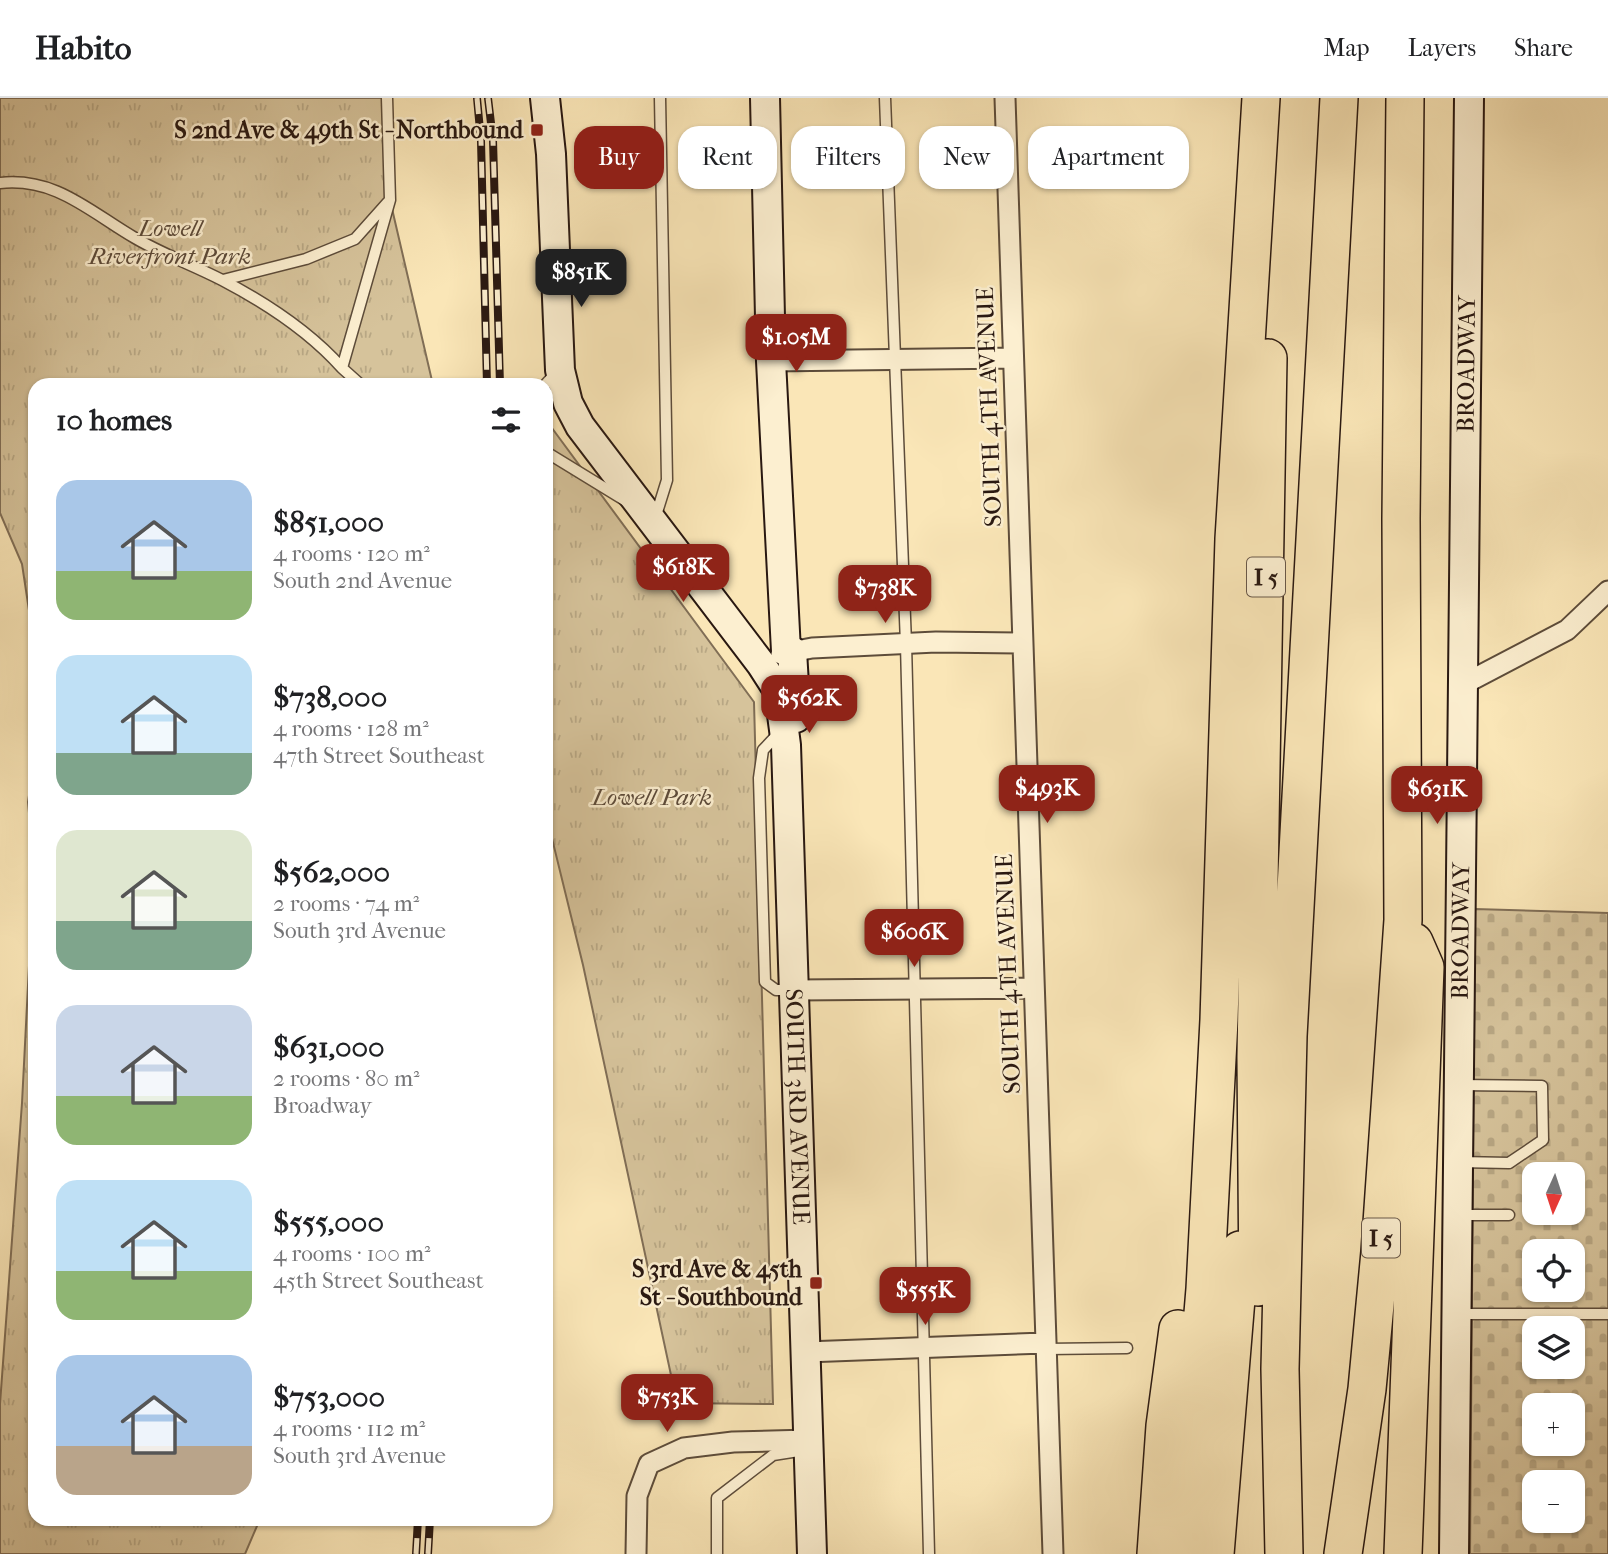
<!DOCTYPE html>
<meta charset="utf-8">
<style>
:root{--surface:#fff;--page:#f2f2f2;--text:#202124;--muted:#757577;--line:#e0e0e0;--accent:#8f2418}
body{margin:0;font-family:"IM FELL French Canon",serif;background:var(--page);color:var(--text);height:100vh;display:flex;flex-direction:column;font-size:26px;white-space:nowrap}
*{box-sizing:border-box;margin:0}
p{font-size:23px;color:var(--muted)}
.icon{flex:none;width:38px;height:38px;fill:none;stroke:currentColor;stroke-width:2;stroke-linecap:round;stroke-linejoin:round}
.map{position:relative;flex:1;overflow:hidden}
.side{position:absolute;left:28px;top:280px;width:525px;height:1148px;display:flex;flex-direction:column;background:var(--surface);border-radius:21px;box-shadow:0 2px 5px #0004}
.side>*{flex:none}
.banner{position:absolute;left:574px;top:28px;width:665px;height:63px;display:flex;gap:14px}
.needle{width:46px;rotate:183deg}
.buttons{position:absolute;left:1522px;top:1064px;display:grid;gap:14px}
.buttons a{display:grid;place-items:center;width:63px;height:63px;border-radius:14px;background:var(--surface);box-shadow:0 2px 5px #0004;font-size:35px}
.price{position:absolute;translate:-50% -60px;padding:0 16px;border-radius:14px;background:var(--accent);color:#fff;font-size:23px;line-height:46px;filter:drop-shadow(0 2px 4px #0008)}
.price::after{content:'';position:absolute;left:50%;top:42px;width:21px;height:16px;margin-left:-10px;background:inherit;clip-path:polygon(0 0,100% 0,50% 100%)}
.price.active{background:#222;color:#fff}
ul{padding:0;list-style:none}
li{display:flex;align-items:center;gap:21px;height:175px;padding:0 28px}
li span{display:grid;place-items:center;flex:none;width:196px;height:140px;border-radius:21px;color:#555}
li>.icon{margin-inline-start:auto}
span .icon{width:84px;height:84px;fill:#fffc;stroke-width:1}
li b{font-size:30px}
h2{display:flex;justify-content:space-between;align-items:center;height:84px;padding:0 28px;font-size:30px}
.chip{padding:0 24px;border-radius:21px;background:var(--surface);box-shadow:0 2px 5px #0004;font-size:24px;line-height:63px}
.chip.active{background:var(--accent);color:#fff}
header{display:flex;align-items:center;gap:42px;box-sizing:border-box;height:98px;padding:0 35px;background:var(--surface);border-bottom:2px solid var(--line)}
header strong{font-size:33px}
nav{display:flex;gap:38px;margin-inline-start:auto;font-size:24px}
.map>svg:first-child{display:block}
.cemetery{fill:url(#cemetery-stones);stroke:#806e56;stroke-width:2;fill-rule:evenodd}
.park{fill:url(#park-tufts);stroke:#806e56;stroke-width:2}
.lines{fill:none;stroke-linecap:round;stroke-linejoin:round}
.lane-casing{stroke:#5d4c3a;stroke-width:13}
.street-casing{stroke:#5d4c3a;stroke-width:23}
.secondary-casing{stroke:#291811;stroke-width:32}
.highway-casing{stroke:#291811;stroke-width:40}
.lane{stroke:#fcefd0;stroke-width:10}
.street{stroke:#fcefd0;stroke-width:19}
.secondary{stroke:#fcefd0;stroke-width:28}
.highway{stroke:#fae6b7;stroke-width:37}
.rail-casing{stroke:#291811;stroke-width:8}
.rail{stroke:#fcefd0;stroke-width:5;stroke-dasharray:16;stroke-linecap:butt}
.poi-dot{fill:#8f2418;stroke:#fcefd0;stroke-width:2.5}
.labels{text-anchor:middle;stroke-width:5;stroke-linejoin:round;paint-order:stroke}
.shield{fill:#fcefd0;stroke:#68584a;stroke-width:2}
.shield-label{font-size:23px;font-weight:bold;fill:#291811}
.poi-label{font-size:24px;font-weight:bold;fill:#291811;stroke:#fcefd0;text-anchor:end}
.park-label{font-size:24px;font-style:italic;fill:#5d4b3a;stroke:#fcefd0}
.street-label{font-size:24px;fill:#291811;stroke:#fcefd0}
</style>
<header>
<strong>Habito</strong>
<nav><a>Map</a><a>Layers</a><a>Share</a></nav>
</header>
<div class="map">
<svg width="1608" height="1456" viewBox="0 0 1608 1456">
<defs>
<pattern id="cemetery-stones" width="16" height="16" patternUnits="userSpaceOnUse" patternTransform="scale(1.75)"><rect width="16" height="16" fill="#d6c39b"/><path d="M2 7V4a2 2 0 0 1 4 0v3zM10 15v-3a2 2 0 0 1 4 0v3z" fill="#b8a784"/></pattern>
<pattern id="park-tufts" width="24" height="20" patternUnits="userSpaceOnUse" patternTransform="scale(1.75)"><rect width="24" height="20" fill="#d6c39b"/><path d="M3 7l-1-3M5 7V3M7 7l1-3M15 17l-1-3M17 17v-4M19 17l1-3" fill="none" stroke="#b8a784"/></pattern>
</defs>
<rect width="100%" height="100%" fill="#fae6b7"/>
<filter id="stains"><feTurbulence type="fractalNoise" baseFrequency=".00286" numOctaves="4"/><feColorMatrix values="0 0 0 0 .2 0 0 0 0 .09 0 0 0 0 .02 0 0 0 .5 -.17"/></filter>
<radialGradient id="worn" r=".72"><stop offset=".6" stop-color="#630" stop-opacity="0"/><stop offset="1" stop-color="#630" stop-opacity=".3"/></radialGradient>
<path class="cemetery" d="M1475,811L1608,815V1456H1470ZM1535,1076H1573V1115H1535ZM1535,1153H1573V1192H1535ZM1535,1230H1573V1269H1535ZM1535,1307H1573V1346H1535ZM1535,1384H1573V1423H1535Z"/>
<path class="park" d="M0,0H387L390,102L433,287H35V552L22,466L0,415Z
M546,322L754,604L773,1306L677,1305L583,867L546,716Z
M35,658V1421H260L245,1456H0V1306L22,1005L34,770L28,704Z"/>
<g class="lines">
<g class="lane-casing">
<path id="lane" d="M885,0L906,546L929,1456
M0,85C56,79 90,114 135,140C162,156 193,167 222,182C264,204 310,234 342,270
M223,182L306,161L355,141L388,104
M361,287L342,270L390,102L387,0
M545,287L557,274
M546,354L626,403
M648,414L658,411L667,382L660,0
M779,635L763,652L759,680L765,884L776,892H792
M1459,1064L1509,1065L1543,1042L1542,988L1460,987
M1458,1117H1509
M1458,1216H1608
M1046,1251L1127,1250
M717,1456V1400L773,1357L805,1352"/>
</g>
<g class="street-casing">
<path id="street" d="M1005,0L1053,1456
M771,263L1012,260
M781,556L812,550L936,544L1021,545
M1462,587L1567,532L1608,493
M795,892L1033,890
M806,1254L1045,1245
M636,1456L637,1398L649,1366L684,1350L733,1344L809,1342"/>
</g>
<g class="secondary-casing">
<g id="secondary">
<path id="s1" d="M545,0L551,56L560,272L568,305L580,328L761,566L779,594L786,647L812,1456"/>
<path d="M765,0L771,263L786,553"/>
<path d="M792,553L796,620"/>
<path id="s2" d="M1454,1456L1469,0"/>
</g>
</g>
<g class="highway-casing">
<path id="highway" d="M1258,1189L1256,959L1268,260
M1156,1456L1165,1328L1178,1231
M1183,1456L1205,1191L1219,922L1234,441L1261,0
M1215,1456L1240,1152
M1284,1456L1280,1271L1288,938L1339,0
M1343,1456L1367,1291L1380,1154L1403,822L1401,421L1405,0
M1403,1456L1425,869L1414,844"/>
</g>
<use href="#lane" class="lane"/>
<use href="#street" class="street"/>
<use href="#secondary" class="secondary"/>
<use href="#highway" class="highway"/>
<g class="rail-casing">
<path id="rail" d="M477,0L481,43L487,287
M488,0L493,42L500,287
M416,1456L418,1421
M428,1456L430,1421"/>
</g>
<use href="#rail" class="rail"/>
</g>
<g class="poi-dot">
<rect x="530" y="25" width="14" height="14" rx="3.5"/>
<rect x="809" y="1178" width="14" height="14" rx="3.5"/>
</g>
<g class="labels">
<g class="shield">
<rect x="1247" y="459.5" width="38" height="39" rx="5"/>
<rect x="1362" y="1120.5" width="38" height="39" rx="5"/>
</g>
<g class="shield-label">
<text x="1266" y="487">I 5</text>
<text x="1381" y="1148">I 5</text>
</g>
<g class="poi-label">
<text x="523" y="40">S 2nd Ave &amp; 49th St - Northbound</text>
<text x="802" y="1179">S 3rd Ave &amp; 45th<tspan x="802" dy="28">St - Southbound</tspan></text>
</g>
<g class="park-label">
<text x="170" y="138">Lowell<tspan x="170" dy="28">Riverfront Park</tspan></text>
<text x="652" y="707">Lowell Park</text>
</g>
<g class="street-label">
<text dy="8" stroke="none"><textPath href="#s2" startOffset="1190">BROADWAY</textPath></text>
<text transform="translate(989 309) rotate(-92)" y="8">SOUTH 4TH AVENUE</text>
<text dy="8" stroke="none"><textPath href="#s2" startOffset="623">BROADWAY</textPath></text>
<text transform="translate(1008 876) rotate(-92)" y="8">SOUTH 4TH AVENUE</text>
<text dy="8" stroke="none"><textPath href="#s1" startOffset="1080">SOUTH 3RD AVENUE</textPath></text>
</g>
</g>
<rect width="100%" height="100%" filter="url(#stains)"/>
<rect width="100%" height="100%" fill="url(#worn)"/>
</svg>
<div class="buttons">
<a><svg class="needle" viewBox="-14 -14 28 28"><path d="M0-13l5 13h-10z" fill="#e53935"/><path d="M0 13l5-13h-10z" fill="#757577"/></svg></a>
<a><svg class="icon" aria-label="locate" viewBox="0 0 24 24"><circle cx="12" cy="12" r="6"/><path d="M12 2v4M12 18v4M2 12h4M18 12h4"/></svg></a>
<a><svg class="icon" aria-label="layers" viewBox="0 0 24 24"><path d="M12 4l9 5-9 5-9-5zM3 14l9 5 9-5"/></svg></a>
<a>+</a>
<a>−</a>
</div>
<b class="price active" style="left:581px;top:211px">$851K</b>
<b class="price" style="left:796px;top:276px">$1.05M</b>
<b class="price" style="left:683px;top:506px">$618K</b>
<b class="price" style="left:885px;top:527px">$738K</b>
<b class="price" style="left:809px;top:637px">$562K</b>
<b class="price" style="left:1047px;top:727px">$493K</b>
<b class="price" style="left:1437px;top:728px">$631K</b>
<b class="price" style="left:914px;top:871px">$606K</b>
<b class="price" style="left:925px;top:1229px">$555K</b>
<b class="price" style="left:667px;top:1336px">$753K</b>
<div class="banner">
<a class="chip active">Buy</a>
<a class="chip">Rent</a>
<a class="chip">Filters</a>
<a class="chip">New</a>
<a class="chip">Apartment</a>
</div>
<section class="side">
<h2>10 homes<svg class="icon" aria-label="filters" viewBox="0 0 24 24"><path d="M4 7h16M4 17h16"/><circle cx="9" cy="7" r="2"/><circle cx="15" cy="17" r="2"/></svg></h2>
<ul>
<li><span style="background:linear-gradient(#a9c7e8 65%,#8fb573 0)"><svg class="icon" aria-label="home" viewBox="0 0 24 24"><path d="M3 11l9-7 9 7M6 9v11h12V9"/></svg></span><div><b>$851,000</b><p>4 rooms · 120 m²</p><p>South 2nd Avenue</p></div></li>
<li><span style="background:linear-gradient(#bfe0f5 70%,#7fa58c 0)"><svg class="icon" aria-label="home" viewBox="0 0 24 24"><path d="M3 11l9-7 9 7M6 9v11h12V9"/></svg></span><div><b>$738,000</b><p>4 rooms · 128 m²</p><p>47th Street Southeast</p></div></li>
<li><span style="background:linear-gradient(#dfe7d0 65%,#7fa58c 0)"><svg class="icon" aria-label="home" viewBox="0 0 24 24"><path d="M3 11l9-7 9 7M6 9v11h12V9"/></svg></span><div><b>$562,000</b><p>2 rooms · 74 m²</p><p>South 3rd Avenue</p></div></li>
<li><span style="background:linear-gradient(#c9d6e8 65%,#8fb573 0)"><svg class="icon" aria-label="home" viewBox="0 0 24 24"><path d="M3 11l9-7 9 7M6 9v11h12V9"/></svg></span><div><b>$631,000</b><p>2 rooms · 80 m²</p><p>Broadway</p></div></li>
<li><span style="background:linear-gradient(#bfe0f5 65%,#8fb573 0)"><svg class="icon" aria-label="home" viewBox="0 0 24 24"><path d="M3 11l9-7 9 7M6 9v11h12V9"/></svg></span><div><b>$555,000</b><p>4 rooms · 100 m²</p><p>45th Street Southeast</p></div></li>
<li><span style="background:linear-gradient(#a9c7e8 65%,#b9a48a 0)"><svg class="icon" aria-label="home" viewBox="0 0 24 24"><path d="M3 11l9-7 9 7M6 9v11h12V9"/></svg></span><div><b>$753,000</b><p>4 rooms · 112 m²</p><p>South 3rd Avenue</p></div></li>
</ul>
</section>
</div>
